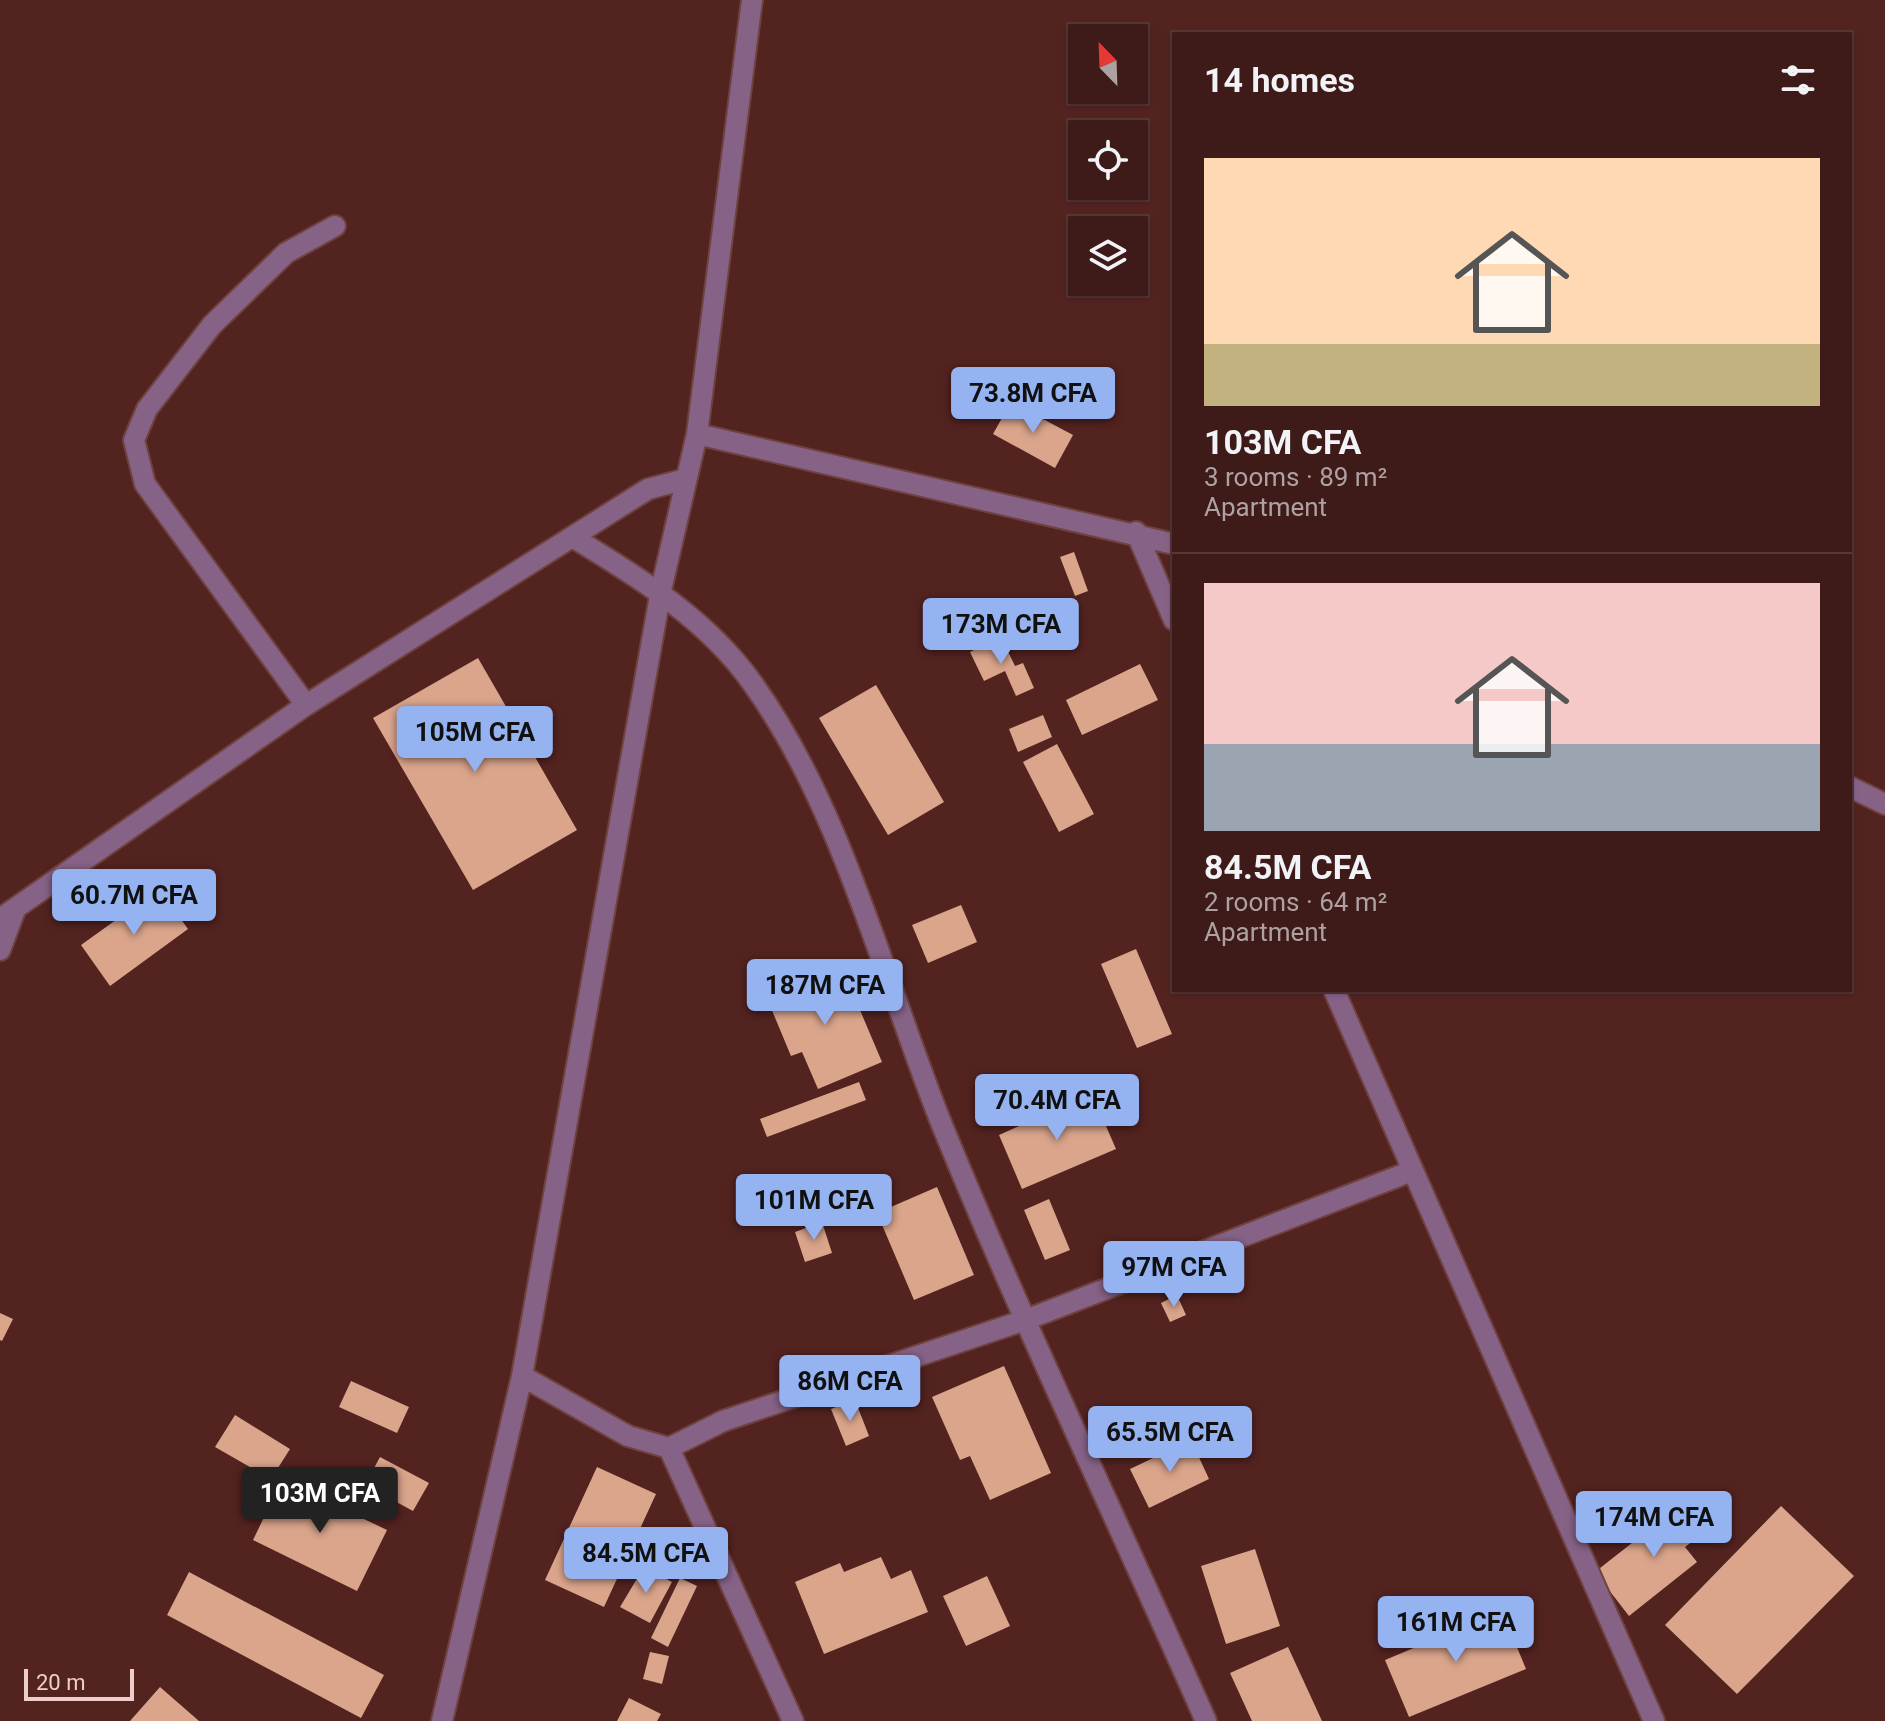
<!DOCTYPE html>
<meta charset="utf-8">
<style>
:root{--surface:#3e1a18;--page:#492725;--text:#f1f3f6;--muted:#ada1a2;--line:#573837;--accent:#95b2f1}
body{margin:0;font-family:Roboto,sans-serif;background:var(--page);color:var(--text);height:100vh;display:flex;flex-direction:column;font-size:30px;white-space:nowrap}
*{box-sizing:border-box;margin:0}
p{font-size:26px;color:var(--muted)}
.icon{flex:none;width:44px;height:44px;fill:none;stroke:currentColor;stroke-width:2;stroke-linecap:round;stroke-linejoin:round}
.map{position:relative;flex:1;overflow:hidden}
.details{position:absolute;left:1172px;top:32px;width:680px;height:960px;display:flex;flex-direction:column;background:var(--surface);border-radius:0px;box-shadow:0 2px 6px #0004,0 0 0 2px var(--line)}
.details>*{flex:none}
.needle{width:52px;rotate:337deg}
.controls{position:absolute;left:1068px;top:24px;display:grid;gap:16px}
.controls a{display:grid;place-items:center;width:80px;height:80px;border-radius:0px;background:var(--surface);box-shadow:0 2px 6px #0004,0 0 0 2px var(--line);font-size:40px}
.scale{position:absolute;left:24px;bottom:20px;width:110px;box-sizing:border-box;padding-left:8px;border:4px solid #eececa;border-top:0;font-size:22px;line-height:28px;white-space:nowrap;color:#eececa;-webkit-text-stroke:6px #532320;paint-order:stroke}
.price{position:absolute;translate:-50% -68px;padding:0 18px;border-radius:8px;background:var(--accent);color:#111;font-size:26px;line-height:52px;filter:drop-shadow(0 2px 4px #0008)}
.price::after{content:'';position:absolute;left:50%;top:48px;width:24px;height:18px;margin-left:-12px;background:inherit;clip-path:polygon(0 0,100% 0,50% 100%)}
.price.active{background:#222;color:#fff}
ul{padding:0;list-style:none}
li{display:grid;align-content:center;gap:16px;height:424px;padding:0 32px}
li+li{border-top:2px solid var(--line)}
li span{display:grid;place-items:center;height:248px;border-radius:0px;color:#555}
li>.icon{margin-inline-start:auto}
span .icon{width:144px;height:144px;fill:#fffc;stroke-width:1}
li b{font-size:34px}
h2{display:flex;justify-content:space-between;align-items:center;height:96px;padding:0 32px;font-size:34px}
.map>svg:first-child{display:block}
.building{fill:#dba58c}
.lines{fill:none;stroke-linecap:round;stroke-linejoin:round}
.minor-casing{stroke:#6f423f;stroke-width:24}
.minor{stroke:#866287;stroke-width:20}
</style>
<div class="map">
<svg width="1885" height="1721" viewBox="0 0 1885 1721">
<rect width="100%" height="100%" fill="#532320"/>
<path class="building" d="M1011,402L1073,435L1055,468L993,434Z
M1074,552L1088,591L1075,596L1060,557Z
M1001,637L1015,666L1023,663L1034,688L1016,696L1005,671L984,681L970,652Z
M478,658L577,830L473,890L373,718Z
M1140,664L1158,700L1082,735L1066,700Z
M876,685L944,802L888,835L819,718Z
M1043,715L1052,737L1018,752L1009,729Z
M1057,744L1094,814L1059,832L1023,762Z
M159,889L188,929L110,986L81,945Z
M961,905L977,942L928,963L912,925Z
M1136,949L1172,1034L1137,1048L1101,964Z
M830,970L832,975L843,970L882,1062L818,1089L802,1052L791,1056L766,996Z
M859,1082L866,1100L767,1137L760,1119Z
M1092,1094L1116,1149L1022,1189L999,1135Z
M827,1174L839,1203L816,1213L804,1184Z
M937,1187L974,1275L914,1300L877,1213Z
M1049,1199L1070,1250L1045,1260L1024,1210Z
M822,1222L832,1253L805,1262L795,1232Z
M1177,1295L1186,1315L1170,1322L1161,1303Z
M0,1313L13,1319L2,1341L0,1340Z
M1004,1366L1051,1473L990,1500L970,1456L960,1460L932,1397Z
M351,1381L409,1407L397,1433L339,1407Z
M855,1400L869,1436L846,1446L831,1409Z
M235,1415L290,1449L271,1479L215,1447Z
M1191,1440L1209,1479L1149,1508L1130,1469Z
M380,1457L429,1483L413,1511L365,1485Z
M597,1467L656,1494L604,1607L545,1580Z
M282,1480L387,1530L357,1591L253,1540Z
M1688,1499L1711,1527L1685,1547L1697,1562L1629,1616L1595,1572Z
M1781,1506L1854,1576L1737,1694L1665,1625Z
M1255,1549L1280,1626L1226,1644L1201,1566Z
M881,1557L891,1579L911,1570L928,1612L824,1654L795,1582L840,1563L844,1572Z
M644,1567L672,1582L650,1623L620,1607Z
M189,1572L384,1675L361,1718L167,1615Z
M987,1576L1010,1626L966,1646L943,1596Z
M680,1578L697,1586L668,1647L651,1638Z
M1502,1611L1526,1669L1409,1717L1385,1660Z
M1288,1647L1322,1721H1252L1230,1673Z
M650,1652L669,1656L662,1684L643,1679Z
M160,1687L199,1721H130Z
M629,1698L661,1714L657,1721H617Z"/>
<g class="lines">
<g class="minor-casing">
<path id="minor" d="M697,434L1174,544
M1136,532L1174,620
M574,538C640,578 708,620 753,684C842,808 885,983 942,1125C1024,1326 1118,1522 1206,1721
M306,705L145,484L134,440L147,409L212,325L286,253L335,226
M1850,787L1885,804
M0,919L306,705L648,489L686,479
M0,950L15,910
M1334,990L1654,1721
M522,1376L628,1436L669,1448L723,1421L1028,1319L1412,1171
M669,1448L793,1721
M442,1721L522,1376L661,590L697,434L752,0"/>
</g>
<use href="#minor" class="minor"/>
</g>
</svg>
<div class="controls">
<a><svg class="needle" viewBox="-14 -14 28 28"><path d="M0-13l5 13h-10z" fill="#e53935"/><path d="M0 13l5-13h-10z" fill="#ada1a2"/></svg></a>
<a><svg class="icon" aria-label="locate" viewBox="0 0 24 24"><circle cx="12" cy="12" r="6"/><path d="M12 2v4M12 18v4M2 12h4M18 12h4"/></svg></a>
<a><svg class="icon" aria-label="layers" viewBox="0 0 24 24"><path d="M12 4l9 5-9 5-9-5zM3 14l9 5 9-5"/></svg></a>
</div>
<div class="scale">20 m</div>
<b class="price" style="left:1033px;top:435px">73.8M CFA</b>
<b class="price" style="left:1001px;top:666px">173M CFA</b>
<b class="price" style="left:475px;top:774px">105M CFA</b>
<b class="price" style="left:134px;top:937px">60.7M CFA</b>
<b class="price" style="left:825px;top:1027px">187M CFA</b>
<b class="price" style="left:1057px;top:1142px">70.4M CFA</b>
<b class="price" style="left:814px;top:1242px">101M CFA</b>
<b class="price" style="left:1174px;top:1309px">97M CFA</b>
<b class="price" style="left:850px;top:1423px">86M CFA</b>
<b class="price" style="left:1170px;top:1474px">65.5M CFA</b>
<b class="price active" style="left:320px;top:1535px">103M CFA</b>
<b class="price" style="left:1654px;top:1559px">174M CFA</b>
<b class="price" style="left:646px;top:1595px">84.5M CFA</b>
<b class="price" style="left:1456px;top:1664px">161M CFA</b>
<section class="details">
<h2>14 homes<svg class="icon" aria-label="filters" viewBox="0 0 24 24"><path d="M4 7h16M4 17h16"/><circle cx="9" cy="7" r="2"/><circle cx="15" cy="17" r="2"/></svg></h2>
<ul>
<li><span style="background:linear-gradient(#ffd9b3 75%,#c2b280 0)"><svg class="icon" aria-label="home" viewBox="0 0 24 24"><path d="M3 11l9-7 9 7M6 9v11h12V9"/></svg></span><div><b>103M CFA</b><p>3 rooms · 89 m²</p><p>Apartment</p></div></li>
<li><span style="background:linear-gradient(#f6c9c9 65%,#9aa5b1 0)"><svg class="icon" aria-label="home" viewBox="0 0 24 24"><path d="M3 11l9-7 9 7M6 9v11h12V9"/></svg></span><div><b>84.5M CFA</b><p>2 rooms · 64 m²</p><p>Apartment</p></div></li>
</ul>
</section>
</div>
